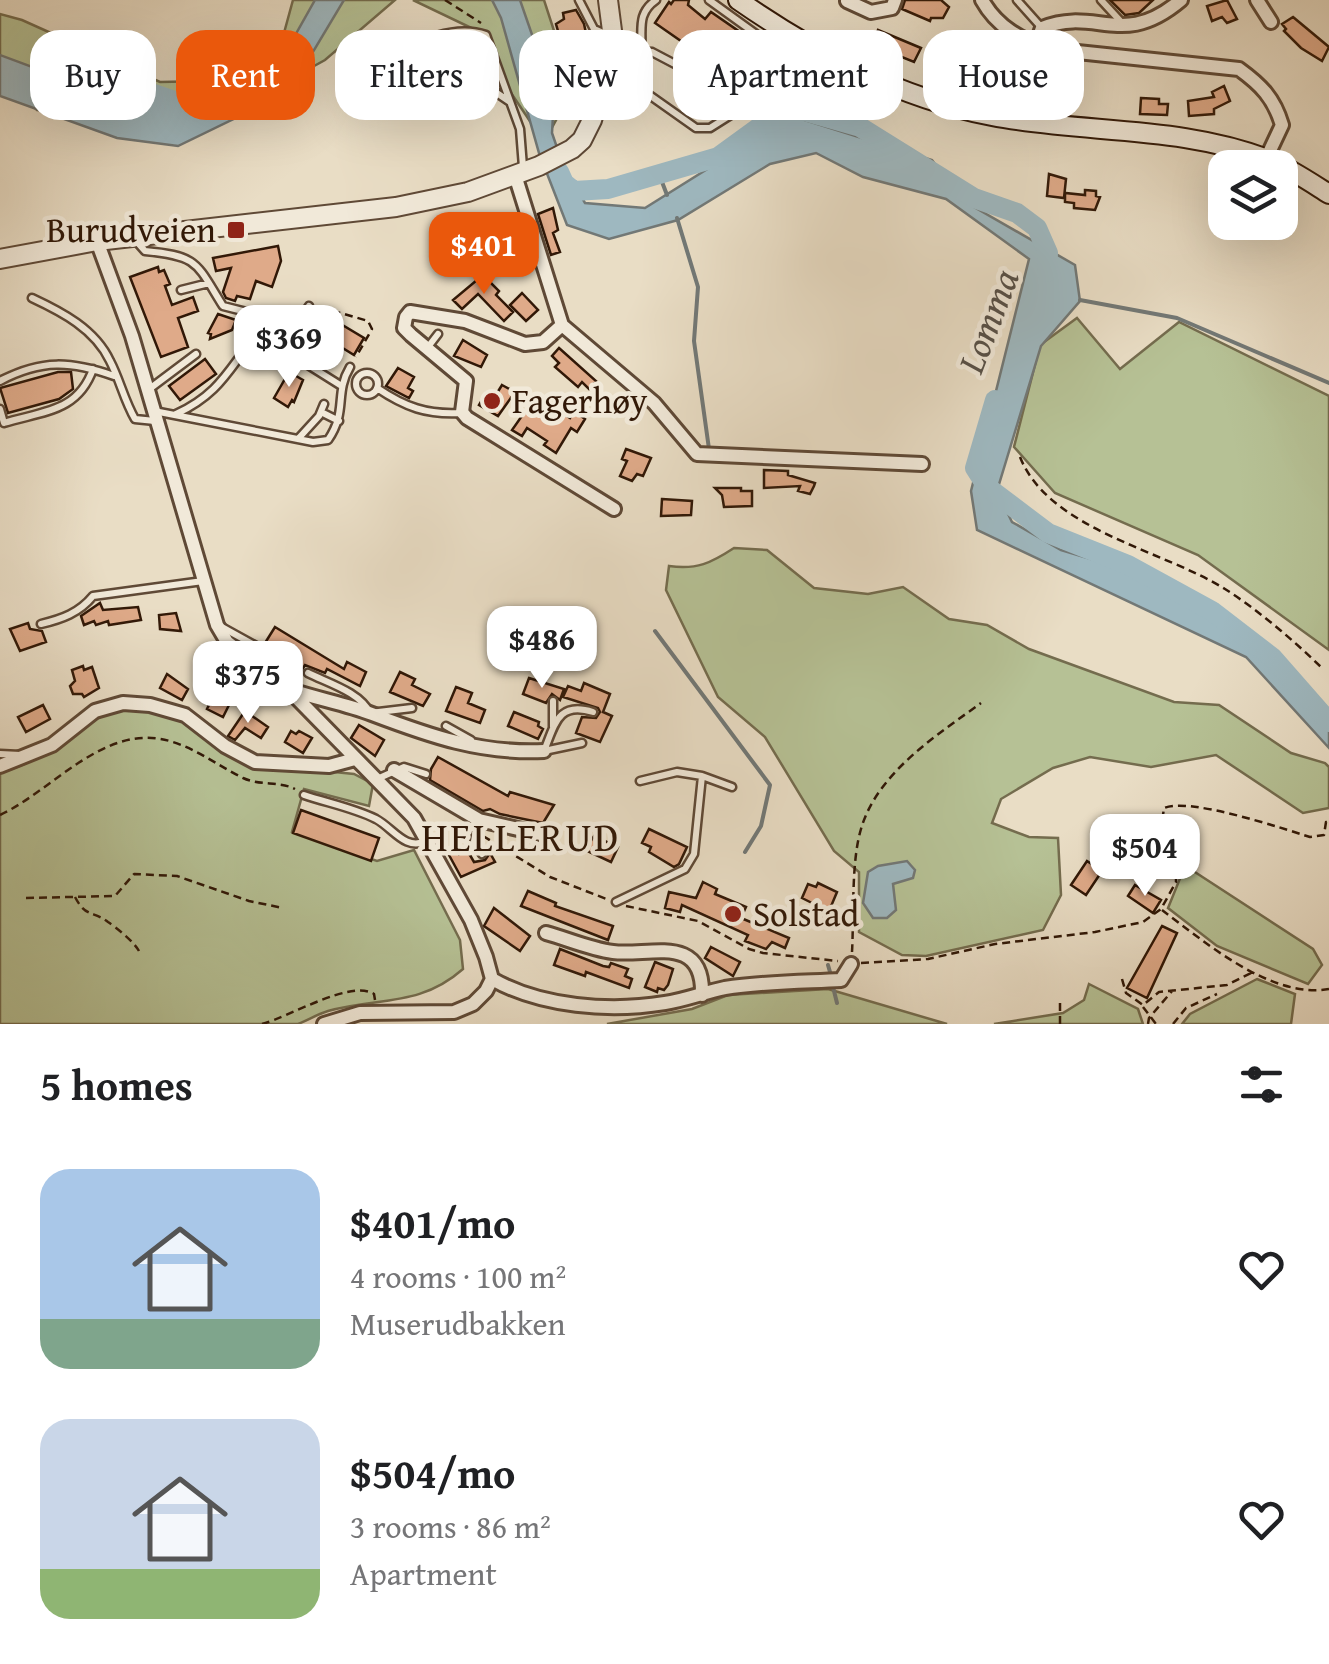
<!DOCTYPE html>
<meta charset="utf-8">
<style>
:root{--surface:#fff;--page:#f6f6f6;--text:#202124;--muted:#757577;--accent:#ea580c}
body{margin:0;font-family:"Gentium Book Plus",serif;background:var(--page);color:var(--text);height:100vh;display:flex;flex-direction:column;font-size:38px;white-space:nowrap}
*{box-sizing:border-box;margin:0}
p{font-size:32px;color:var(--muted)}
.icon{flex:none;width:55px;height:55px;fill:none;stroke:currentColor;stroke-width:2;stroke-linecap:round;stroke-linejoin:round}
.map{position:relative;height:1024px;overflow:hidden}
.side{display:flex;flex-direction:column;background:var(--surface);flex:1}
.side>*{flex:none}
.top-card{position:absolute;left:30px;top:30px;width:1270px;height:90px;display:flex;gap:20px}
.tools{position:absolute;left:1208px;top:150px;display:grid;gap:20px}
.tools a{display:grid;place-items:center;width:90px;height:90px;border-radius:20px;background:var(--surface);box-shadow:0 10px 40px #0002;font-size:50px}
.price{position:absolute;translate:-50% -85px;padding:0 22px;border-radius:20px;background:#fff;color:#222;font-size:32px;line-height:65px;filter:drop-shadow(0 2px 5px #0008)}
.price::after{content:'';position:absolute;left:50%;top:60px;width:30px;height:22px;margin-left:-15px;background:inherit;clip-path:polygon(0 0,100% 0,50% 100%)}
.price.current{background:var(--accent);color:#fff}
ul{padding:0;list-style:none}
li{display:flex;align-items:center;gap:30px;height:250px;padding:0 40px}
li span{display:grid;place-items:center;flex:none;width:280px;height:200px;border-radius:30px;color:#555}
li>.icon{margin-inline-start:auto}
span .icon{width:120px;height:120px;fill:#fffc;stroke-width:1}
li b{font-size:42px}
h2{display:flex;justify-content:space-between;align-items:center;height:120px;padding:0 40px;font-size:42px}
.tag{padding:0 35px;border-radius:30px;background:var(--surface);box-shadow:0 10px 40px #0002;font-size:35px;line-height:90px}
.tag.current{background:var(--accent);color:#fff}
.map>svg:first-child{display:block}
.green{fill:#b6c195;stroke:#746c4e;stroke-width:2.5}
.water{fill:#9eb8c0;stroke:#727876;stroke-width:2.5}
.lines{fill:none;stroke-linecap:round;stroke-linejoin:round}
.stream{stroke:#727876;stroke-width:4}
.river{stroke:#9eb8c0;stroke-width:20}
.building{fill:#dfaa89;stroke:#311807;stroke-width:2.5}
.service-casing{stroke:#5f4936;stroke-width:11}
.minor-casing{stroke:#5f4936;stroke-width:18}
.tertiary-casing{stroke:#5f4936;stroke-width:22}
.secondary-casing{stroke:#311807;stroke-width:22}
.path{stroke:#311807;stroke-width:2.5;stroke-dasharray:8 5;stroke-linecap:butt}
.service{stroke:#f1e9d9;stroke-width:6}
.minor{stroke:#f1e9d9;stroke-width:12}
.tertiary{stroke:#f1e9d9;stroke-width:18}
.secondary{stroke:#f1e9d9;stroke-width:18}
.poi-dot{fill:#8f2418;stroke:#f1e9d9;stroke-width:4}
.labels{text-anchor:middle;stroke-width:9;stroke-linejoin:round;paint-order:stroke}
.poi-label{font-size:35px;fill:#311807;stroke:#f1e9d9;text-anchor:start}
.water-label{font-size:38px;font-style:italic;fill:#575048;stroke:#f1e9d9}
.quarter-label{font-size:40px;letter-spacing:2.5px;fill:#311807;stroke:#f1e9d9}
</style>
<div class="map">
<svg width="1329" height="1024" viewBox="0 0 1329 1024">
<rect width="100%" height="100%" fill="#e9ddc5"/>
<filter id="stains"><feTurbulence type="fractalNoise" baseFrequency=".002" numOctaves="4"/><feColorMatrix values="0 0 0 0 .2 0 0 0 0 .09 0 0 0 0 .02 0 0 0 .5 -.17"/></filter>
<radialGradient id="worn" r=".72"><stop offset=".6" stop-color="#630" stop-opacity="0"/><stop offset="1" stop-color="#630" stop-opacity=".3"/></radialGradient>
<path class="green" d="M293,0H395L325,60L239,107L176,123L37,110L0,72V14L22,20L160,82L208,81L281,44Z
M413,0H544L573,89L544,142L503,81L486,35Z
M1077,318L1120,369L1179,322L1329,396V650L1198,555L1055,493L1014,447L1040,345Z
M734,548L767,550L814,588L868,594L903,587L949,619L987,625L1029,649L1174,702L1219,705L1291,753L1325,763L1329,767V808L1303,813L1216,755L1151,767L1090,757L1053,768L1001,799L992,823L1029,837L1058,838L1061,895L1043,930L926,956L902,955L859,932V872L834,851L765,737L718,697L666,590L669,566C697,570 711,563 734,548Z
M127,706L170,709L243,763L354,774L373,784L369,806L304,789L292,832L377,861L414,850L460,940L463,969C420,1007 379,997 328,1011C318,1014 308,1020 298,1024H0V772C49,762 80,719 127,706Z
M1181,863L1313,949L1322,965L1308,984L1217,946L1168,908L1181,876Z
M1257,979L1295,994L1291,1024H1182L1190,1014Z
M1089,984L1138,1009L1143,1024H994L1063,1013L1084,1000Z
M828,989L947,1024H607L692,1009L728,995Z"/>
<path class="water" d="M315,0H344L298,77L256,108L178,146L117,138L0,96V55L59,77L139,73L145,99L194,107L280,62Z
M492,0H520L554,98L552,133L563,165L585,203L645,208L792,116L932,160L962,200L1075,265L1080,301L1041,346L997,491L1012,522L1061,550L1131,571L1244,639L1329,717V748L1246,657L977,530L971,491L1029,259L946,199L863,177L816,153L770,164L678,220L609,239L567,225L539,153L501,18Z
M907,861L915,870L913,878L893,884L896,910L887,918H873L863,903L868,872L878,866Z"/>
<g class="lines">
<path class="stream" d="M659,174L667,195
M677,218L698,287L694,341L709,449
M1080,300L1177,318L1329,383
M655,631L770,785L761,826L745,852
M828,965L830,972
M833,987L837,1003"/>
<path class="river" d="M117,90L148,92L183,104L251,79
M559,172L564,183L574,191L608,189L718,157L762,125L804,111L860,127L974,198L1017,213L1037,228L1048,253L1047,272
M995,400L975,468L987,487L1048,533L1128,565L1212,611L1273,658L1329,722"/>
</g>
<path class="building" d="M674,0H689L688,5L705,19L711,12L779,59L780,63L766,85L758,89L753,85L749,90L686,50L688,46L655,23L669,2L671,4Z
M905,0H941L949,7L943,18H931L930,21L902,9Z
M1110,0H1153L1139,13L1125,15Z
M1227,0L1237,19L1227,23L1222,17L1212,21L1207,6Z
M576,10L584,24L594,70L571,76L556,24L564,19L563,13Z
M1293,17L1329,47L1322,61L1301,48L1284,31L1286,29L1282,24Z
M878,30L921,48L914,62L872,45Z
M361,35L372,44L363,62L348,51Z
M469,43L484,76L462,86L448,52Z
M1004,57L1036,81L1028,93L1013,83L1000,98L988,89L994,80L991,78Z
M1058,63L1071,66L1065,100L1046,97L1049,81L1054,79Z
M953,64L971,70L965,89L931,76L934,65L951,71Z
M1224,86L1230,101L1214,109V114L1189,116L1188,101L1214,97L1212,92Z
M1141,98L1159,99V104H1168L1167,115L1140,114Z
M1049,174L1066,179L1064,198L1047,196Z
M1085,190L1096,191V196L1100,197L1095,210L1074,208V203L1065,202V193L1085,195Z
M553,208L558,230L553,233L560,252L551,255L538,214Z
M278,246L281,261L272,287L256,281L250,299L237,296L235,301L226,298L223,292L231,268L216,271L213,258Z
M158,267L159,272L164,270L170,284L165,286L172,305L193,297L198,311L178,318L188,347L161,357L130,277Z
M483,275L499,291L496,295L513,312L504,321L478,294L462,309L453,300Z
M522,293L538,310L526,321L510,305Z
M218,314L236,320L232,330L210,339L211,334L208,333Z
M324,314L364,338L354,355L328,339L315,361L303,350L308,342L304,340Z
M463,340L487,355L481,367L454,356Z
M559,348L596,381L589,389L582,382L578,387L555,367L559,363L552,356Z
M205,359L216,374L180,400L169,386Z
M398,368L414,377L408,388L413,391L409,398L386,386Z
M58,372H71L73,389L59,399L8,413L0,388Z
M289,372L303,380L294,402L292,400L288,407L274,398Z
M502,385L515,392L498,416L479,405L486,393L494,398Z
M542,400L570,418L574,411L585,419L577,432L571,428L556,453L544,445L547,441L527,428L522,436L512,430L531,403L539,405Z
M626,449L651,458L643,476L637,474L632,481L620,476L627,461L622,459Z
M764,470L788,471V475L815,483L814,486L810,494L798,491L800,486L764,488Z
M715,488H741V491H752V506L724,507L722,495Z
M662,499L692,501L691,515L661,516Z
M100,603L103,610L138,607L141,620L109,625L108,621L96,625L94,621L84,625L81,616Z
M176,613L181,631L160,629L159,615Z
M28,623L30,629L42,631L46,642L20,651L10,629Z
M275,627L344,669L347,662L366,672L360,686L327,669L325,673L305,665L300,673L291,668L297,658L265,643Z
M83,666L84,670L92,667L99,688L84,697L82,694H73L70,686L75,681L72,670Z
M400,672L415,679L412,685L430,694L423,706L390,692Z
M167,674L188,689L182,700L160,688Z
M529,678L564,689L560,700L552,694L546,703L523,694Z
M584,683L610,694L603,712L612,716L600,742L576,733L582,717L596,718L600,712L598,708L563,697L568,686L581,691Z
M212,687L226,695L223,700L230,703L223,717L207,709L210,703L205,701Z
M456,687L472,693L468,703L485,710L480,723L446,711Z
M43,705L50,719L26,732L18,717Z
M245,711L268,727L261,738L245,728L235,740L228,736Z
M514,712L539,722L538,726L543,729L538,739L508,726Z
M359,725L384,740L375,756L351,738Z
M291,731L296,734L299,731L312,738L303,753L285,742Z
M438,757L508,796L510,792L554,805L543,823L500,814L490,809L483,811L430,780L431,769Z
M301,810L379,838L371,861L293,833Z
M649,829L687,847L679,864L674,867L649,852L651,847L642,843Z
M594,836L618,847L611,862L585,850Z
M457,850L459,854L467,850L474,862L485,860L490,853L495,862L461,877L449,855Z
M1087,861L1102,871L1086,895L1071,885Z
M703,882L717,889L715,894L746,907L741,918L789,938L785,948L772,942L766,949L745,941L748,935L682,905L680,912L665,908L669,892L696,898Z
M818,883L837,892L829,911L840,916L835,928L819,921L824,909L802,898L808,884L816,887Z
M1135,885L1161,900L1153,913L1128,896Z
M528,891L556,903L555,906L613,926L608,940L521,906Z
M494,908L530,936L520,951L484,926Z
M1162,926L1177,933L1147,998L1127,988Z
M711,947L740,962L733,976L705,958Z
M560,949L603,966L609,967L611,963L628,969L625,976L632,979L629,988L586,972L585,976L554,965Z
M655,962L673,969L668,985L664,990L658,988L657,992L645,987Z"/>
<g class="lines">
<g class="service-casing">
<path id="service" d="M579,0L594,29L608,35
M1017,0L1042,28
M1101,0L1124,25
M641,50C643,30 636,14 656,0
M614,54C628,57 638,50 652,52L749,103L767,94L789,73L785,55L709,0
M626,56L638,87L696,128H710L748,104
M378,62C409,47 450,22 486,35L520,129L523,167
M482,83L510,102
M137,242L145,251C199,256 196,263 223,306L266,317L265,326C231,361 226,391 176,414
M181,290L209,283
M32,298C62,312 95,329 110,361C120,380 124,400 135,419L155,421
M309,306L292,331L288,343L305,363L340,385
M428,347L438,334
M263,351L288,343
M356 384a11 11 0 1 1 22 0a11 11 0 1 1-22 0Z
M0,381C42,359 71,361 114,376
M377,388C405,407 427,415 461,413
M148,390L196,354
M0,409L4,423C43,411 78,412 93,369
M154,411L313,442L328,440C348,411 334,394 350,367
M321,412L339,421
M298,439L319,416L324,404
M41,624C62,619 79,613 93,596L203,581
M218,625L287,663
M308,673C328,683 360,692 370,713L412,708
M553,701V727
M446,726L471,740
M582,743L544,751C555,724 558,701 593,712
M0,754L20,755
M702,776L732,787
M377,779L404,767L426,774
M304,795C328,803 354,808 376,819C393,828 405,851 426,841
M476,831L474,841L482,854
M616,902L685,869L694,854L702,776L677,772L640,781"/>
</g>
<g class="minor-casing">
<path id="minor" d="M982,0C997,27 1021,40 1049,49L1239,69C1261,85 1274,98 1282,125L1266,159
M1257,0L1271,22
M847,1L871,12L892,8L895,0
M1036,45L1042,28C1097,6 1122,50 1181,0
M515,175L562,325L654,403L697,454L922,464
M97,241L132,336L217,625L227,642L288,689L414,818L471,920L486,957L492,979L486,991L473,1004L454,1012L360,1013L324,1024
M562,325L543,342L525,344L465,321L410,312L406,317L404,328L411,335L466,381L462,412L467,418L614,509
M291,690C318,699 346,704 372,714C430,736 481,754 544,751
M0,766L52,745L95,711L123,703L150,705L185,715L225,746L255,762L329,766L355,759
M394,770L479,820L540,834
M546,933C568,939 590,949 613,952C647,957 704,932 702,995
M492,979C541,1007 610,1012 665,1003C685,1000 705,992 725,988C763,982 802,982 841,980L851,964"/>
</g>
<g class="tertiary-casing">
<path id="tertiary" d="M0,259L97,241L396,207L468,192L539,166L572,149L582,140L592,120L614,46L608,0"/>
</g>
<g class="secondary-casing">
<path id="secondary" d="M738,0C816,54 899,98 992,116C1084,134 1181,125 1270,160C1291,169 1310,182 1329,194"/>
</g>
<path class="path" d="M445,0L481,23
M320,307L368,321L372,329L356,357
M1020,457C1049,530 1163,550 1225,589C1258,610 1292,639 1321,667
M0,815C54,790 106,720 173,742C198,750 219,766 243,778C260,786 280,781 295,789
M483,836L550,877L609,900
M75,897C86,918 92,910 108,922C117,928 134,942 139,951
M26,898L115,896L134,874L177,876L249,901L283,908
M626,906L698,921L749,949L763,953L838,961
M1162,910C1206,943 1271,999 1329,989
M852,952C854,917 851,862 861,829C877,773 937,735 981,703
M861,963L928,959L995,944L1095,932L1143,922L1161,909L1176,882V861L1171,835L1163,815L1164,808C1189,797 1281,828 1310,837L1324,835L1326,822L1329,823
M1122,979L1126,993L1143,1005L1159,992L1227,985L1251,973
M1143,1007L1156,1024
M262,1024C289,1017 351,979 374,994L375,1000
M1060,1024V998
M1148,1024L1149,1018L1173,990
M1173,1024L1186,1008L1217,994"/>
<use href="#service" class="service"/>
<use href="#minor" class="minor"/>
<use href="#tertiary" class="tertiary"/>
<use href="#secondary" class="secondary"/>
</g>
<g class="poi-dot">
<rect x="226" y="220" width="20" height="20" rx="5"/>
<circle cx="492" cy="401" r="10"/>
<circle cx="733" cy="914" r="10"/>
</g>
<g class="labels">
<g class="poi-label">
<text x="216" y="242" text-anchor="end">Burudveien</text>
<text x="512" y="413">Fagerhøy</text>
<text x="753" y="926">Solstad</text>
</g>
<g class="water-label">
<text transform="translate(988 321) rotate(-69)" y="13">Lomma</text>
</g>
<g class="quarter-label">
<text x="521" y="851">HELLERUD</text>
</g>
</g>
<rect width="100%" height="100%" filter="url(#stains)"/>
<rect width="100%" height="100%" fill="url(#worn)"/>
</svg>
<div class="tools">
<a><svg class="icon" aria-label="layers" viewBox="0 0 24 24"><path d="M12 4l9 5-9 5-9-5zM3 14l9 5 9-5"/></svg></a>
</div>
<b class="price current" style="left:484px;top:297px">$401</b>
<b class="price" style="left:289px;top:390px">$369</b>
<b class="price" style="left:542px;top:691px">$486</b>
<b class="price" style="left:248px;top:726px">$375</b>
<b class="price" style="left:1145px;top:899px">$504</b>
<div class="top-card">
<a class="tag">Buy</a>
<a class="tag current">Rent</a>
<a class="tag">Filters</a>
<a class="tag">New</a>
<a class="tag">Apartment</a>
<a class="tag">House</a>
</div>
</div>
<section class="side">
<h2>5 homes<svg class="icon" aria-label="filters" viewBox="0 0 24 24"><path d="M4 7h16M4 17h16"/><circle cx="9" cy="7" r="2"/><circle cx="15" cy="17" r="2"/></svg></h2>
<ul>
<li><span style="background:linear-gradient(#a9c7e8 75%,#7fa58c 0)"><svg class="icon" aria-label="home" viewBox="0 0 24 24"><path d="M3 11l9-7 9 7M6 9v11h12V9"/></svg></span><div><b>$401/mo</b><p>4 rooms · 100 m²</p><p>Muserudbakken</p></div><svg class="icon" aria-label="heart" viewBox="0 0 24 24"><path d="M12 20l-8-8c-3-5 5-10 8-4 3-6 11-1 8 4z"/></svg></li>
<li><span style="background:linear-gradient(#c9d6e8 75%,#8fb573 0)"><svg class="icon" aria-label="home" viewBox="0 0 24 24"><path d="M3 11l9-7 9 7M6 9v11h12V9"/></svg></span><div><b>$504/mo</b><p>3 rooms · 86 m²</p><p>Apartment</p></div><svg class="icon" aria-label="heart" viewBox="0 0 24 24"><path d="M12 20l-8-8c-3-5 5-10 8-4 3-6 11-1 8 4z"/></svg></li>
</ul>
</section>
